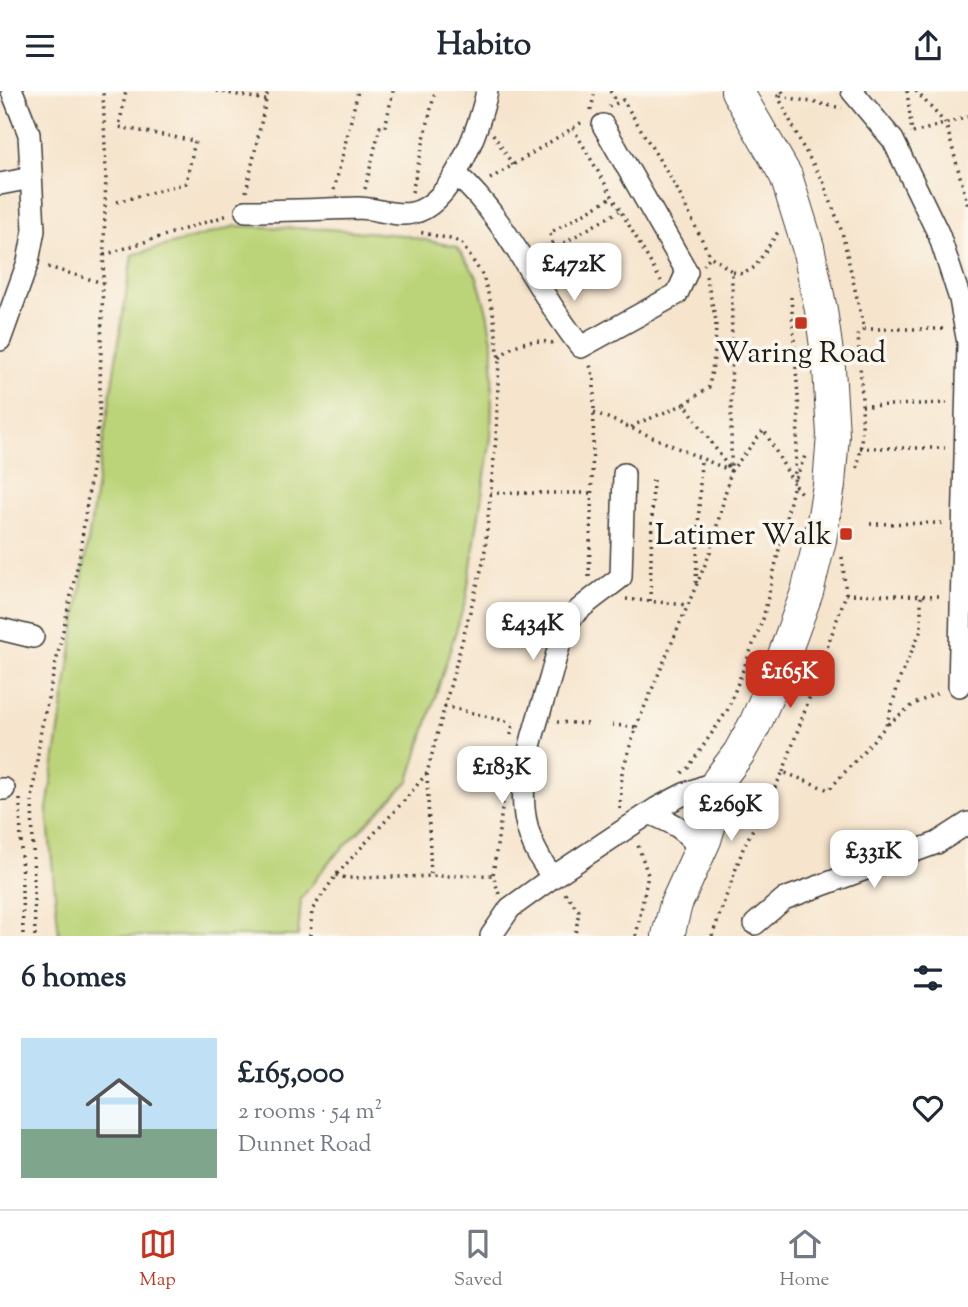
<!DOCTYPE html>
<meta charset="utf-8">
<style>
:root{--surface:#fff;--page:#f6f6f7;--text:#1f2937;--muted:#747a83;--line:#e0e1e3;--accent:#c8321e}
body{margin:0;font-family:"Sorts Mill Goudy",serif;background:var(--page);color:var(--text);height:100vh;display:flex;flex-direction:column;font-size:26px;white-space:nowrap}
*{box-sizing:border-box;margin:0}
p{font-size:23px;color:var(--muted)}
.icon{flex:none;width:38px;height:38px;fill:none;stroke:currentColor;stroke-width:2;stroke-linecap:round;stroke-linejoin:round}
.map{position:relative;height:845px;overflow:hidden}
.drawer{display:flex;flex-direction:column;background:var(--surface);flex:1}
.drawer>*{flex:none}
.price{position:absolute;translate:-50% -60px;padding:0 16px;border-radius:14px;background:#fff;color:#222;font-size:23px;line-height:46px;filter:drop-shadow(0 2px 4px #0008)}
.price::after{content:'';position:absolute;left:50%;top:42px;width:21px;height:16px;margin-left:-10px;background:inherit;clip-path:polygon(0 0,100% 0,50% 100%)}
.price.selected{background:var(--accent);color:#fff}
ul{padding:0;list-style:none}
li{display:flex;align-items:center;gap:21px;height:175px;padding:0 21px}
li span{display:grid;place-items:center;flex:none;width:196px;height:140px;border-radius:0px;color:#555}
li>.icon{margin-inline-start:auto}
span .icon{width:84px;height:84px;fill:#fffc;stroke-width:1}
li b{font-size:30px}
h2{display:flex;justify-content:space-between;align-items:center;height:84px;padding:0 21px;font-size:30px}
header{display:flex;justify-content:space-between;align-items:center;height:91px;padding:0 21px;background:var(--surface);font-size:32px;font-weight:700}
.tab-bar{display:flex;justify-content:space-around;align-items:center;height:98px;border-top:2px solid var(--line);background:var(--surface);font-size:19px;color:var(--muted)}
.tab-bar a{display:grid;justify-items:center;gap:4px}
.tab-bar .selected{color:var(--accent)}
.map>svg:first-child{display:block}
.green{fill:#bcd479;stroke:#6c784a;stroke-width:2}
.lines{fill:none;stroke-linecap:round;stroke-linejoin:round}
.street-casing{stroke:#3d3a36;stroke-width:24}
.secondary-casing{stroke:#3d3a36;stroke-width:34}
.path{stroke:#3d3a36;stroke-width:3.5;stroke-dasharray:2 5;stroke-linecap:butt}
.street{stroke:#fff;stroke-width:21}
.secondary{stroke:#fff;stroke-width:32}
.poi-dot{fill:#c8321e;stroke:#fbf7ec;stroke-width:2.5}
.labels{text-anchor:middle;stroke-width:7;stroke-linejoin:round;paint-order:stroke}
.poi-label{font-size:30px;fill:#1c1c1c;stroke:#fbf7ec}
</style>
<header><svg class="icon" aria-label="menu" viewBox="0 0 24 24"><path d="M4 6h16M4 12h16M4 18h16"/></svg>Habito<svg class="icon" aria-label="share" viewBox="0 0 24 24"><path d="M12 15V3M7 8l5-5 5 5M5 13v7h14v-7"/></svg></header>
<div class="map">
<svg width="968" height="845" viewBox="0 0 968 845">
<rect width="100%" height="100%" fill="#fbf7ec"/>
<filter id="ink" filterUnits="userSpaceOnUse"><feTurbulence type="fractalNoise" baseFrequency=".0143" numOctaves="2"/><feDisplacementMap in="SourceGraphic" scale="14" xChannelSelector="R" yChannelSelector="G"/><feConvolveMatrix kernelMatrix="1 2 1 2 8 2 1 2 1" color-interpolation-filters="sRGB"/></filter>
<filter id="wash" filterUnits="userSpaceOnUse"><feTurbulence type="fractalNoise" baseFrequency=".00686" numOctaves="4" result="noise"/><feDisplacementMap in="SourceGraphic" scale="28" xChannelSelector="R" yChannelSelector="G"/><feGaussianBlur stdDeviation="1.57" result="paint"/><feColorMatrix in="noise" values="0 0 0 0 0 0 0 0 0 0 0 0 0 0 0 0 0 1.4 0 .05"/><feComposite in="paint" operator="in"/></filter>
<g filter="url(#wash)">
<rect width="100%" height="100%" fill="#f6e4cc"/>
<path class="green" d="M236,135L328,138L402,144L457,156L477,186L487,221L493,255L491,346L466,508L409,690L327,773L301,808L298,845H59L47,718L132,164Z"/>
</g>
<g filter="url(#ink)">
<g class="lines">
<g class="street-casing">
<path id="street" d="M852,0L893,49L939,144L960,208L968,252
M456,83C510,131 536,201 581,256L677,203L687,181L603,34
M0,93L31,87
M246,120C283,120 321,118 358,117C376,117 395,126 412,122C452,115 480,35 487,0
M0,249L28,171L34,139L29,43L12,0
M0,538L33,546
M959,595L968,252
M0,698H4
M649,722C673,732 686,737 700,760
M553,786C501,723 529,657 550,588C555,571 561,541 571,527C580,515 608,497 621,486L624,383
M755,833L784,808L937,752L968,732
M491,845L510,817L553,786L657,717L684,703L718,690"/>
</g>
<g class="secondary-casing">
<path id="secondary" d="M668,845L676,813L705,749L717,710L718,690L739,662L755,633L779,578L807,501L820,449L829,394L833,344L829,277L821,219L808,156L786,85L737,0"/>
</g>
<path class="path" d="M216,0L266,9
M610,0L617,11
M782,0L783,2L778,5L803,56L823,90L842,141L864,238L858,242C860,286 867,334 857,377
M907,0L912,42
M916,0L946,33L968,115
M780,5L842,17
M609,16L623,9L676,96L710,165
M591,19L595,0
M573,37L661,190
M913,42L968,26
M493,43L513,74
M490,88L584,30
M365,98L380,36L385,37L393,0
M334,99L358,0
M246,101L268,0
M412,101L435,0
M117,111L186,92L195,50L119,36L126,0
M552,152L550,142L612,106
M540,159L552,152L557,156L619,120
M104,164L228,124
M48,176L103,192
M733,181L743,183L755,176L778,141
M791,206L799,320L794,393L803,405
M864,238H946
M500,267C514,250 534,248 553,252
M685,313L709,296L715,261L716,230L706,185
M862,315L947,312
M594,321L731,380L685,313L634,334L630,338
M860,357H945
M796,387L805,365
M490,402H590
M870,433L944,432
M589,486L594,321V288L590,274
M696,492L701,368
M846,503L942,505
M626,508L688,514
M650,510L653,384
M444,615L513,632
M557,631L589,633
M888,633L914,613L940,601
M612,634L636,636
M511,644L513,632
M783,681L846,503L842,466
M682,682L688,677L727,620L763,528L794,393L764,339L731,380L732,180L710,165L704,174
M427,683L431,786
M20,708L23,845
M620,718L622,681L636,636L710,462L731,380
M336,784L346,787L493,784
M565,802L579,820L575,845
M499,803L493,784L503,711
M35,845L32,708L41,639L79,468L99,328L106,84L103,0
M310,845L312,819L336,784L403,711L427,682L484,468L496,347L499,268L493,220L483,185L462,153L455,149L419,141
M636,845L648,784L637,751
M712,845L744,755L783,681L829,699L886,635L900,587L921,539V504"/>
<use href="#street" class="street"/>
<use href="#secondary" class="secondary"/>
</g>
</g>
<g class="poi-dot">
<rect x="794" y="225" width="14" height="14" rx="3.5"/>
<rect x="839" y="436" width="14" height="14" rx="3.5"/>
</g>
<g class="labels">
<g class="poi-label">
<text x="801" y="271">Waring Road</text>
<text x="832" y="453" text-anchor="end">Latimer Walk</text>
</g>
</g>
</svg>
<b class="price" style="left:574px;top:212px">£472K</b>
<b class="price" style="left:533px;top:571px">£434K</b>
<b class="price selected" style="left:790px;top:619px">£165K</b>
<b class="price" style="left:502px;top:715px">£183K</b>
<b class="price" style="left:731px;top:752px">£269K</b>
<b class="price" style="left:874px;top:799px">£331K</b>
</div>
<section class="drawer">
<h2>6 homes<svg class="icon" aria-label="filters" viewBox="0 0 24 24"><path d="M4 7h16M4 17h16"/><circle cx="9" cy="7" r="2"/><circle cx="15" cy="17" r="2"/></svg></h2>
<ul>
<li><span style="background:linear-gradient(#bfe0f5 65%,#7fa58c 0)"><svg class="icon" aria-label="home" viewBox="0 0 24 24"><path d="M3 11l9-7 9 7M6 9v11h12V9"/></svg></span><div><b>£165,000</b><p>2 rooms · 54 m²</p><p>Dunnet Road</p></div><svg class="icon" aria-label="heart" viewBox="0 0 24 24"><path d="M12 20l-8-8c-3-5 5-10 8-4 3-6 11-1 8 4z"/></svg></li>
</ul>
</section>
<nav class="tab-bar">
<a class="selected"><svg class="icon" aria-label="map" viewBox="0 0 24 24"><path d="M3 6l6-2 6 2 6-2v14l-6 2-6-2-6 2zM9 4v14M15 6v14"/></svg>Map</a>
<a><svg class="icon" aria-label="saved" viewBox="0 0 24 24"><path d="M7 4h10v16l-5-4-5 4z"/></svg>Saved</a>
<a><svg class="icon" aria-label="home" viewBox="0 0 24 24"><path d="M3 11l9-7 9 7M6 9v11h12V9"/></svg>Home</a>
</nav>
